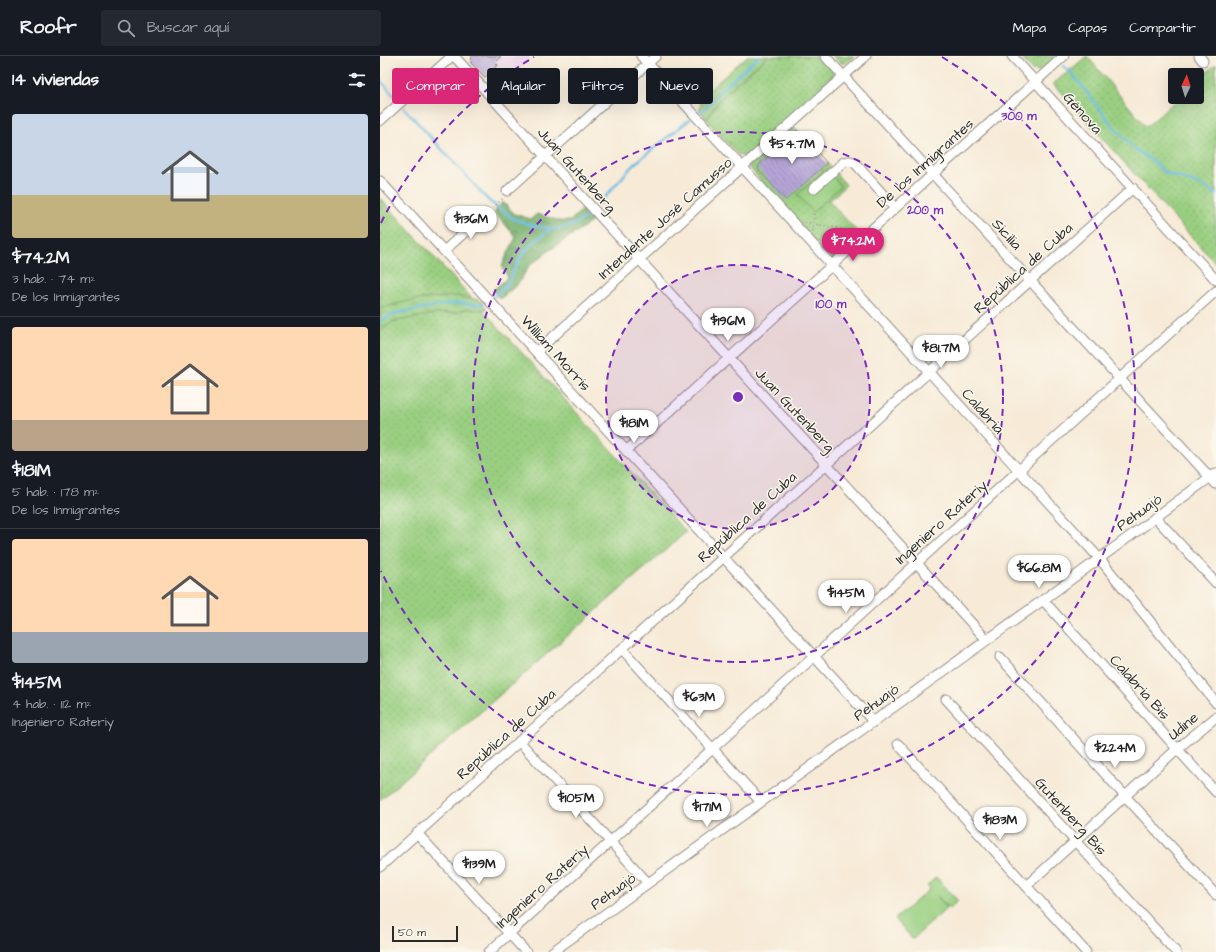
<!DOCTYPE html>
<html lang="es">
<meta charset="utf-8">
<style>
:root{--surface:#171b24;--page:#242831;--text:#f1f3f6;--muted:#9ea1a6;--line:#363941;--accent:#db2777}
body{margin:0;font-family:"Architects Daughter",sans-serif;background:var(--page);color:var(--text);height:100vh;display:flex;flex-direction:column;font-size:15px;white-space:nowrap}
*{box-sizing:border-box;margin:0}
p{font-size:13px;color:var(--muted)}
.icon{flex:none;width:22px;height:22px;fill:none;stroke:currentColor;stroke-width:2;stroke-linecap:round;stroke-linejoin:round}
.map{position:relative;flex:1;overflow:hidden}
.sheet{display:flex;flex-direction:column;background:var(--surface);width:380px}
.sheet>*{flex:none}
.hud{position:absolute;left:12px;top:12px;width:380px;height:36px;display:flex;gap:8px}
.needle{width:26px;rotate:4deg}
.tools{position:absolute;left:788px;top:12px;display:grid;gap:8px}
.tools a{display:grid;place-items:center;width:36px;height:36px;border-radius:4px;background:var(--surface);box-shadow:0 4px 16px #0002;font-size:20px}
.scale{position:absolute;left:12px;bottom:10px;width:66px;box-sizing:border-box;padding-left:4px;border:2px solid #2b2b2b;border-top:0;font-size:11px;line-height:14px;white-space:nowrap;color:#2b2b2b;-webkit-text-stroke:3px #fbf7ec;paint-order:stroke}
.price{position:absolute;translate:-50% -34px;padding:0 9px;border-radius:14px;background:#fff;color:#222;font-size:13px;line-height:26px;filter:drop-shadow(0 1px 2px #0008)}
.price::after{content:'';position:absolute;left:50%;top:24px;width:12px;height:9px;margin-left:-6px;background:inherit;clip-path:polygon(0 0,100% 0,50% 100%)}
.price.current{background:var(--accent);color:#fff}
ul{padding:0;list-style:none}
li{display:grid;align-content:center;gap:8px;height:212px;padding:0 12px}
li+li{border-top:1px solid var(--line)}
li span{display:grid;place-items:center;height:124px;border-radius:4px;color:#555}
li>.icon{margin-inline-start:auto}
span .icon{width:72px;height:72px;fill:#fffc;stroke-width:1}
li b{font-size:17px}
h2{display:flex;justify-content:space-between;align-items:center;height:48px;padding:0 12px;font-size:17px}
.chip{padding:0 14px;border-radius:4px;background:var(--surface);box-shadow:0 4px 16px #0002;font-size:14px;line-height:36px}
.chip.current{background:var(--accent);color:#fff}
header{display:flex;align-items:center;gap:24px;box-sizing:border-box;height:56px;padding:0 20px;background:var(--surface);border-bottom:1px solid var(--line)}
header strong{font-size:19px}
nav{display:flex;gap:22px;margin-inline-start:auto;font-size:14px}
.search{width:280px;height:36px;background:var(--page);display:flex;align-items:center;gap:10px;box-sizing:border-box;padding:0 14px;border-radius:4px;color:var(--muted);font-size:15px}
main{display:flex;flex:1;min-height:0}
.map>svg:first-child{display:block}
.built{fill:#ecd1ea}
.grass{fill:url(#grass-dots);stroke:#627d56}
.forest{fill:url(#forest-crowns);stroke:#536e4d}
.wetland{fill:url(#wetland-marsh);stroke:#627d56}
.garden{fill:#9acf81;stroke:#627d56}
.lines{fill:none;stroke-linecap:round;stroke-linejoin:round}
.stream{stroke:#69bbe4;stroke-width:2.5}
.building{fill:url(#building-back-hatch)}
.minor-casing{stroke:#918b82;stroke-width:11}
.path{stroke:#918b82;stroke-width:1.5;stroke-dasharray:1 3;stroke-linecap:butt}
.minor{stroke:#fff;stroke-width:9}
.ring{fill:none;stroke:#7b2cbf;stroke-width:2;stroke-dasharray:7 5}
.labels{text-anchor:middle;stroke-width:3;stroke-linejoin:round;paint-order:stroke}
.street-label{font-size:15px;fill:#2b2b2b;stroke:#fbf7ec}
.centre{fill:#7b2cbf;stroke:#fbf7ec;stroke-width:2}
.ring-label{font-size:12px;text-anchor:middle;font-weight:bold;fill:#7b2cbf;stroke:#fbf7ec;stroke-width:3;stroke-linejoin:round;paint-order:stroke}
</style>
<header>
<strong>Roofr</strong>
<div class="search"><svg class="icon" aria-label="search" viewBox="0 0 24 24"><circle cx="10" cy="10" r="6"/><path d="M15 15l6 6"/></svg>Buscar aquí</div>
<nav><a>Mapa</a><a>Capas</a><a>Compartir</a></nav>
</header>
<main>
<section class="sheet">
<h2>14 viviendas<svg class="icon" aria-label="filters" viewBox="0 0 24 24"><path d="M4 7h16M4 17h16"/><circle cx="9" cy="7" r="2"/><circle cx="15" cy="17" r="2"/></svg></h2>
<ul>
<li><span style="background:linear-gradient(#c9d6e8 65%,#c2b280 0)"><svg class="icon" aria-label="home" viewBox="0 0 24 24"><path d="M3 11l9-7 9 7M6 9v11h12V9"/></svg></span><div><b>$74.2M</b><p>3 hab. · 74 m²</p><p>De los Inmigrantes</p></div></li>
<li><span style="background:linear-gradient(#ffd9b3 75%,#b9a48a 0)"><svg class="icon" aria-label="home" viewBox="0 0 24 24"><path d="M3 11l9-7 9 7M6 9v11h12V9"/></svg></span><div><b>$181M</b><p>5 hab. · 178 m²</p><p>De los Inmigrantes</p></div></li>
<li><span style="background:linear-gradient(#ffd9b3 75%,#9aa5b1 0)"><svg class="icon" aria-label="home" viewBox="0 0 24 24"><path d="M3 11l9-7 9 7M6 9v11h12V9"/></svg></span><div><b>$145M</b><p>4 hab. · 112 m²</p><p>Ingeniero Rateriy</p></div></li>
</ul>
</section>
<div class="map">
<svg width="836" height="896" viewBox="0 0 836 896">
<defs>
<pattern id="grass-dots" width="8" height="8" patternUnits="userSpaceOnUse"><rect width="8" height="8" fill="#9acf81"/><path d="M2 2h.1M6 6h.1" fill="none" stroke="#85b270" stroke-width="1.8" stroke-linecap="round"/></pattern>
<pattern id="forest-crowns" width="20" height="18" patternUnits="userSpaceOnUse"><rect width="20" height="18" fill="#7bb26f"/><path d="M2 6a3 3 0 1 1 6 0M12 15a3 3 0 1 1 6 0" fill="none" stroke="#65915b"/></pattern>
<pattern id="wetland-marsh" width="20" height="14" patternUnits="userSpaceOnUse"><rect width="20" height="14" fill="#9acf81"/><path d="M1 5h8M5 5V1M11 12h8M15 12V8" fill="none" stroke="#85b270"/></pattern>
<pattern id="building-back-hatch" width="6" height="6" patternUnits="userSpaceOnUse"><rect width="6" height="6" fill="#b6a5d8"/><path d="M-1 5l2 2M0 0l6 6M5-1l2 2" fill="none" stroke="#9487af"/></pattern>
</defs>
<rect width="100%" height="100%" fill="#fbf7ec"/>
<filter id="ink" filterUnits="userSpaceOnUse"><feTurbulence type="fractalNoise" baseFrequency=".025" numOctaves="2"/><feDisplacementMap in="SourceGraphic" scale="8" xChannelSelector="R" yChannelSelector="G"/><feConvolveMatrix kernelMatrix="1 2 1 2 8 2 1 2 1" color-interpolation-filters="sRGB"/></filter>
<filter id="wash" filterUnits="userSpaceOnUse"><feTurbulence type="fractalNoise" baseFrequency=".012" numOctaves="4" result="noise"/><feDisplacementMap in="SourceGraphic" scale="16" xChannelSelector="R" yChannelSelector="G"/><feGaussianBlur stdDeviation="0.9" result="paint"/><feColorMatrix in="noise" values="0 0 0 0 0 0 0 0 0 0 0 0 0 0 0 0 0 1.4 0 .05"/><feComposite in="paint" operator="in"/></filter>
<g filter="url(#wash)">
<rect width="100%" height="100%" fill="#f7ebd8"/>
<path class="built" d="M92,0H147L150,3L118,34L91,7Z"/>
<path class="grass" d="M388,0H441L455,16L454,19L368,99L362,100L357,98L327,64C334,43 371,15 388,0Z
M453,0H474C465,9 462,10 453,0Z
M640,0H677L659,15L652,14Z
M707,0L766,71L800,41H817V25L836,8V208L673,28Z
M412,68L417,74L379,108V113L447,107L466,129L449,145L481,180L455,203L449,201L369,111V110Z
M0,142L306,476L0,744Z"/>
<path class="forest" d="M123,146L135,158L151,163L157,158L180,165H190L203,153L213,165L170,194L149,210L138,228L120,243L113,234L126,223L127,219L122,212L124,205L136,181L115,157L116,153Z"/>
<path class="wetland" d="M367,0H388C371,15 334,43 327,64L319,54L321,48L318,44Z
M74,240L99,244L107,253L97,254L86,253L76,257L54,258L12,266L0,276V253L2,252C26,244 50,242 74,240Z"/>
<path class="garden" d="M446,113L461,130L433,156L417,139Z
M556,821L578,845L569,853L557,840L567,852L533,883L515,863L550,833L547,830Z"/>
<g class="lines">
<path class="stream" d="M683,10L692,17L728,64L751,90L763,99L772,104L784,116L823,130L836,138
M0,24L17,43
M24,52L109,145L134,163L151,169L171,173
M321,56L334,43L340,35L379,0
M219,148L253,109L309,64
M113,241L127,229L138,206L145,195L157,183L171,173L183,172L195,168L208,160
M0,265L17,257L74,247L103,249"/>
</g>
<g id="blocks">
<path class="building" d="M92,0H121L115,6L118,9L105,21L91,7Z
M417,74L447,107L406,144L378,113L379,109Z"/>
</g>
</g>
<g filter="url(#ink)">
<use href="#blocks" fill-opacity="0" stroke="#918b82" stroke-width="1"/>
<g class="lines">
<g class="minor-casing">
<path id="minor" d="M74,0L349,302L607,584
M261,0L719,502L836,647
M445,0L836,428
M632,0L836,224
M819,0L823,5
M0,65L72,0
M0,125L493,665
M433,133L464,106L469,105L474,106L515,152
M127,135L276,0
M64,195L105,158
M156,296L486,0
M246,395L684,0
M775,461L836,527
M663,544L836,736
M242,593L381,746
M620,601L745,740L836,839
M566,643L796,896
M139,685L268,827
M518,688L706,896
M37,777L146,896
M0,811L753,132
M646,830L797,693L836,661
M109,896L836,235
M172,896L663,544L836,417"/>
</g>
<path class="path" d="M113,152L123,142
M425,166L477,176
M433,175L434,155"/>
<use href="#minor" class="minor"/>
</g>
</g>
<circle cx="358" cy="341" r="132" fill="#7b2cbf" fill-opacity=".12"/>
<g class="ring">
<circle cx="358" cy="341" r="132"/>
<circle cx="358" cy="341" r="265"/>
<path d="M1 167A397 397 0 0 1 154 1M562 1A397 397 0 1 1 1 515"/>
</g>
<g class="labels">
<g class="street-label">
<text transform="translate(703 57) rotate(48)" y="5">Génova</text>
<text transform="translate(545 107) rotate(-42)" y="5">De los Inmigrantes</text>
<text transform="translate(197 114) rotate(48)" y="5">Juan Gutenberg</text>
<text transform="translate(285 162) rotate(-42)" y="5">Intendente José Camusso</text>
<text transform="translate(627 178) rotate(48)" y="5">Sicilia</text>
<text transform="translate(643 212) rotate(-42)" y="5">República de Cuba</text>
<text transform="translate(176 297) rotate(48)" y="5">William Morris</text>
<text transform="translate(415 354) rotate(47)" y="5">Juan Gutenberg</text>
<text transform="translate(603 355) rotate(48)" y="5">Calabria</text>
<text transform="translate(759 456) rotate(-36)" y="5">Pehuajó</text>
<text transform="translate(367 461) rotate(-42)" y="5">República de Cuba</text>
<text transform="translate(561 466) rotate(-42)" y="5">Ingeniero Rateriy</text>
<text transform="translate(760 631) rotate(48)" y="5">Calabria Bis</text>
<text transform="translate(496 646) rotate(-36)" y="5">Pehuajó</text>
<text transform="translate(803 670) rotate(-40)" y="5">Udine</text>
<text transform="translate(126 678) rotate(-42)" y="5">República de Cuba</text>
<text transform="translate(691 760) rotate(48)" y="5">Gutenberg Bis</text>
<text transform="translate(162 830) rotate(-42)" y="5">Ingeniero Rateriy</text>
<text transform="translate(233 835) rotate(-36)" y="5">Pehuajó</text>
</g>
</g>
<circle cx="358" cy="341" r="6" class="centre"/>
<g class="ring-label">
<text x="639" y="64">300 m</text>
<text x="545" y="158">200 m</text>
<text x="451" y="252">100 m</text>
</g>
</svg>
<div class="tools">
<a><svg class="needle" viewBox="-14 -14 28 28"><path d="M0-13l5 13h-10z" fill="#e53935"/><path d="M0 13l5-13h-10z" fill="#9ea1a6"/></svg></a>
</div>
<div class="scale">50 m</div>
<b class="price" style="left:412px;top:109px">$54.7M</b>
<b class="price" style="left:91px;top:184px">$136M</b>
<b class="price current" style="left:473px;top:206px">$74.2M</b>
<b class="price" style="left:348px;top:286px">$196M</b>
<b class="price" style="left:561px;top:313px">$81.7M</b>
<b class="price" style="left:254px;top:388px">$181M</b>
<b class="price" style="left:659px;top:533px">$66.8M</b>
<b class="price" style="left:466px;top:558px">$145M</b>
<b class="price" style="left:319px;top:662px">$63M</b>
<b class="price" style="left:735px;top:713px">$224M</b>
<b class="price" style="left:196px;top:763px">$105M</b>
<b class="price" style="left:327px;top:772px">$171M</b>
<b class="price" style="left:620px;top:785px">$183M</b>
<b class="price" style="left:99px;top:829px">$139M</b>
<div class="hud">
<a class="chip current">Comprar</a>
<a class="chip">Alquilar</a>
<a class="chip">Filtros</a>
<a class="chip">Nuevo</a>
</div>
</div>
</main>
